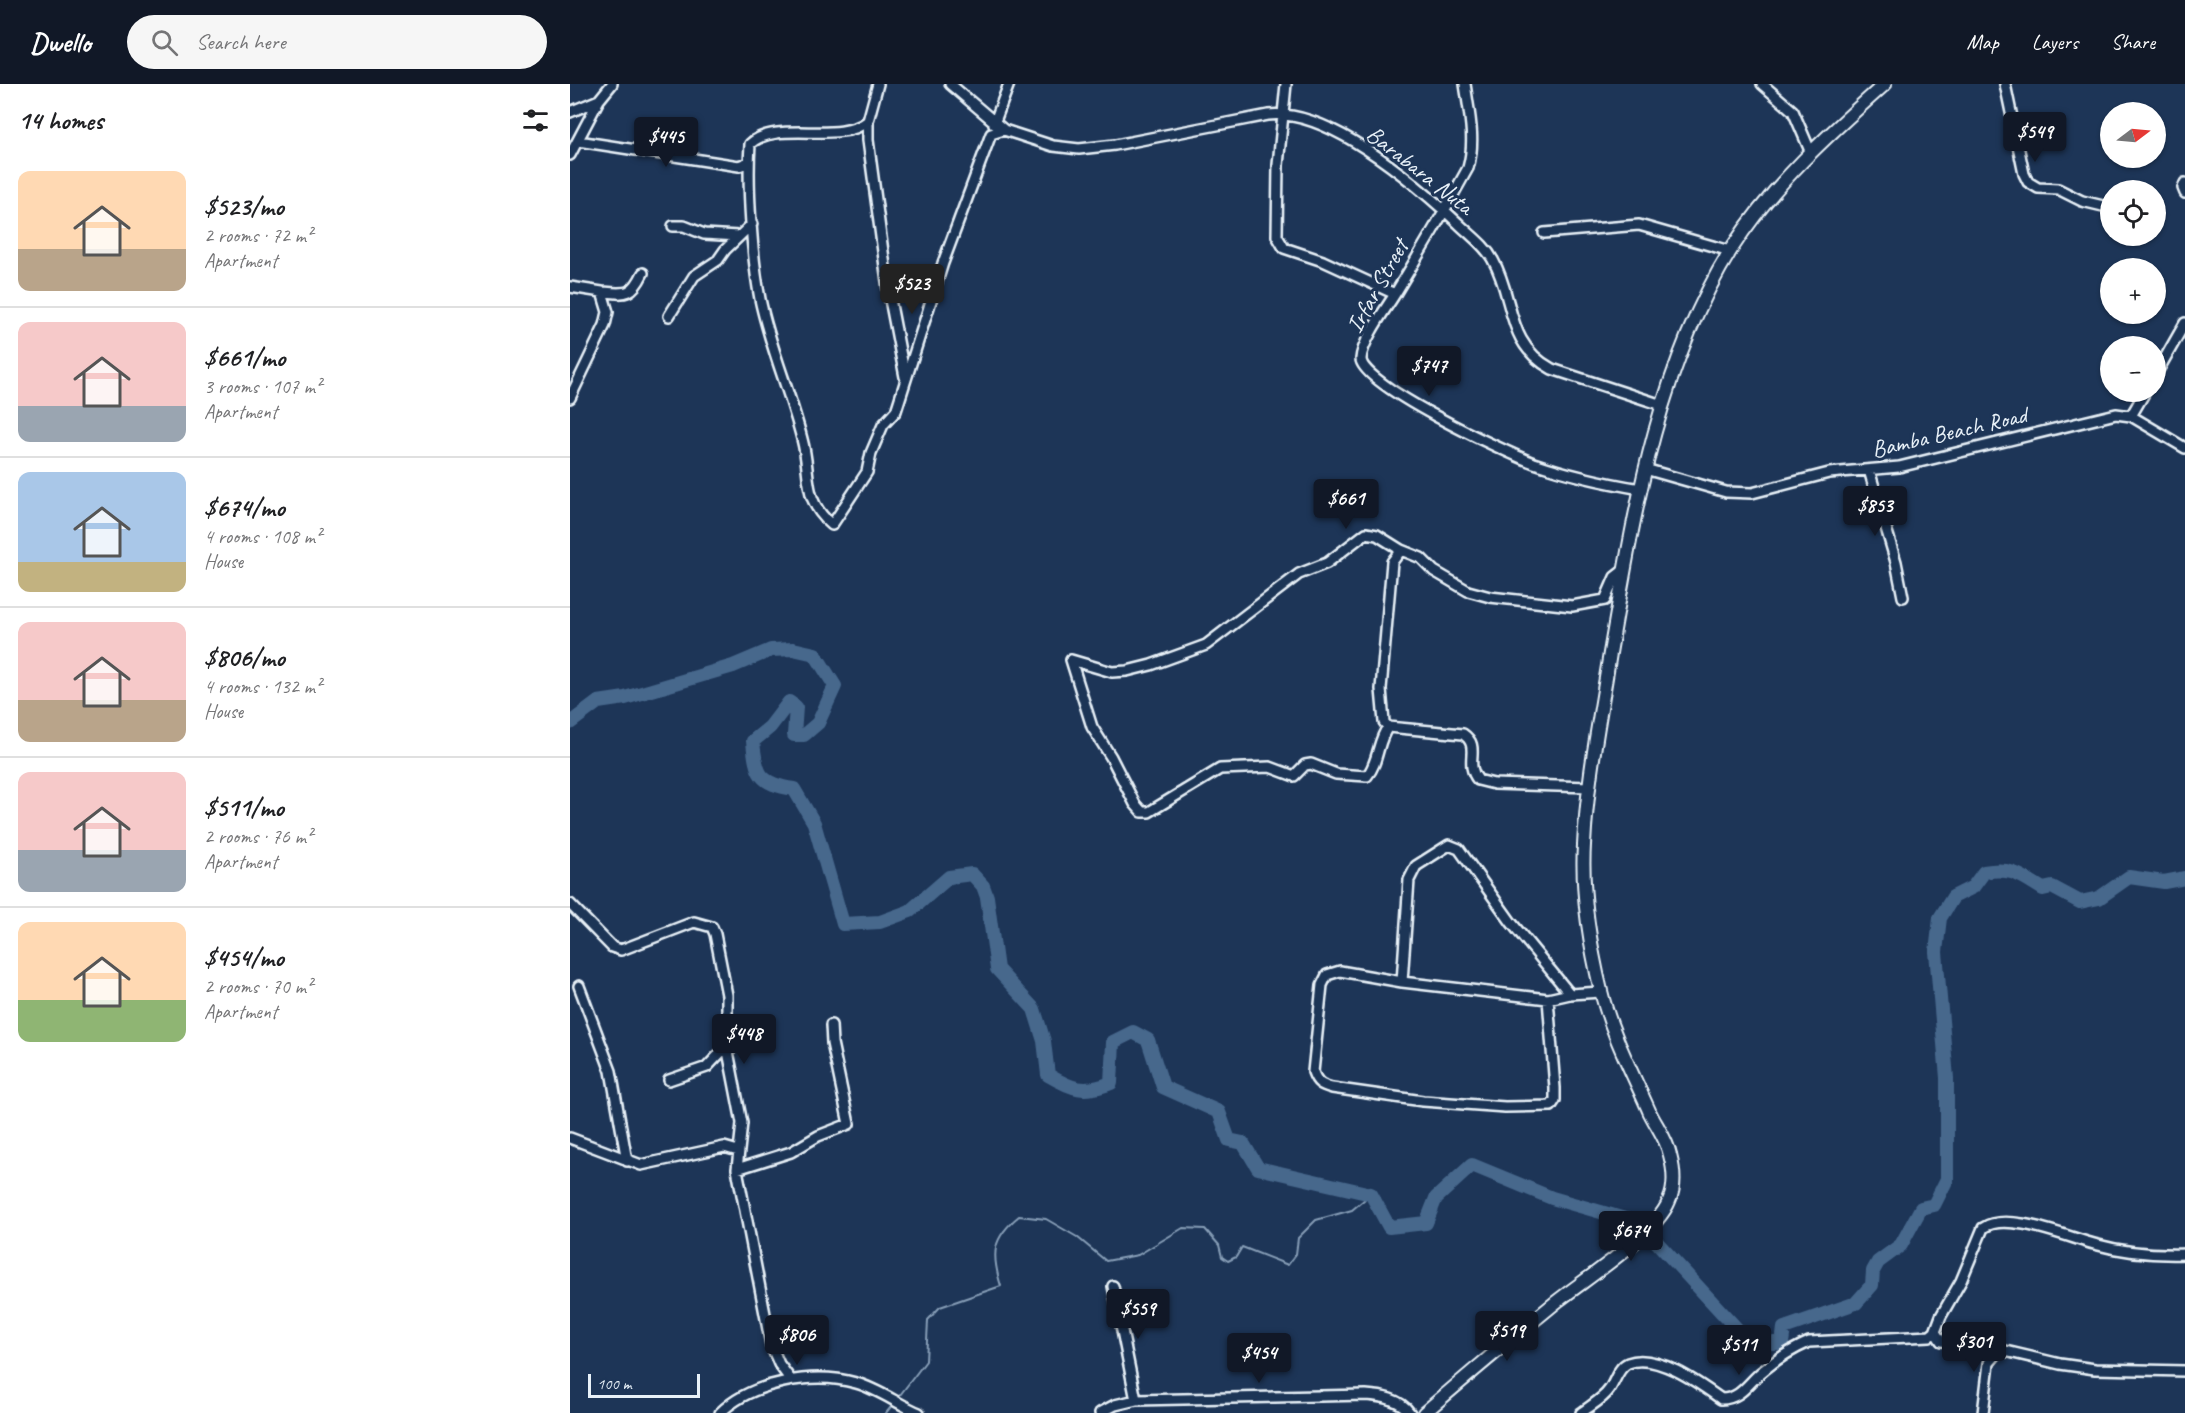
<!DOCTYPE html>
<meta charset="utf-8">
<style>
:root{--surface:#fff;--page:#f6f6f6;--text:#202124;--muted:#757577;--line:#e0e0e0;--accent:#111827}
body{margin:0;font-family:Caveat,sans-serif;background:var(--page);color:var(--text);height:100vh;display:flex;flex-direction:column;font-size:22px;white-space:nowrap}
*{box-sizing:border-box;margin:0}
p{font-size:20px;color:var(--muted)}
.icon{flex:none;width:33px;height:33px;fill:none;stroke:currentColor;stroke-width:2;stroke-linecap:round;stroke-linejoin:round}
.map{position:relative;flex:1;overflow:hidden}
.details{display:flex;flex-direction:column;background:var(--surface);width:570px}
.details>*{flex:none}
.needle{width:39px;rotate:74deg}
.controls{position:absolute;left:1530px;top:18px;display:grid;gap:12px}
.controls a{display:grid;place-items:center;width:66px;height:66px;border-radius:50%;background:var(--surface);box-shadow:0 2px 4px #0004;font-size:30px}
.scale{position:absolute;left:18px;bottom:15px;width:112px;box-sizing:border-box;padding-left:6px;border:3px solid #e8f1f8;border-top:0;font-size:16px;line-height:21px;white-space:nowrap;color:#e8f1f8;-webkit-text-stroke:4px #1d3557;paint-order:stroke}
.price{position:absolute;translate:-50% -51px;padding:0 14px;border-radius:6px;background:var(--accent);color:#fff;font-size:20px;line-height:39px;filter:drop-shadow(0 2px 3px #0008)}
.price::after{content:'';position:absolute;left:50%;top:36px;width:18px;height:14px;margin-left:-9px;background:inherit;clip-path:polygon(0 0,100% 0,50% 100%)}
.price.selected{background:#222;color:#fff}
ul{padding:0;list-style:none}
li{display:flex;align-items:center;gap:18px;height:150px;padding:0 18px}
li+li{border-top:2px solid var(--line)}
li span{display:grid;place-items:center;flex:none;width:168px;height:120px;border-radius:12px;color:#555}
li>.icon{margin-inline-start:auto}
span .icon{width:72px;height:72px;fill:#fffc;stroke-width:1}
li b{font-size:26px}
h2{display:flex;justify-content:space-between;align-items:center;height:72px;padding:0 18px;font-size:26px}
header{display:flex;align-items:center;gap:36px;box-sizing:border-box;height:84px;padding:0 30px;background:var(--accent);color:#fff}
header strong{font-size:28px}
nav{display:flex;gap:33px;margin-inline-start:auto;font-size:21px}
.search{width:420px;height:54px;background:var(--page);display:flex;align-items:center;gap:15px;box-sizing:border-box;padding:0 21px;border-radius:33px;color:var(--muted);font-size:22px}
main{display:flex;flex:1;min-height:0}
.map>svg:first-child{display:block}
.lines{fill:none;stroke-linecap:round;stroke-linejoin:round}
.stream{stroke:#879eb7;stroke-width:2}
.river{stroke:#46678c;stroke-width:14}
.minor-casing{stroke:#e8f1f8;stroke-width:14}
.secondary-casing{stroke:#e8f1f8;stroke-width:16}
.minor{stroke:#1d3557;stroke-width:9}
.secondary{stroke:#1d3557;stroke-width:12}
.labels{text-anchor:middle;stroke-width:6;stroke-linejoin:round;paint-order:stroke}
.street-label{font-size:24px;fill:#e8f1f8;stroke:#1d3557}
</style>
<header>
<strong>Dwello</strong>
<div class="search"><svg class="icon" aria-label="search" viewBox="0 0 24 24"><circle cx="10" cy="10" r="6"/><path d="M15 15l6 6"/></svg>Search here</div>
<nav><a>Map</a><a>Layers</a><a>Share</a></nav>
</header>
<main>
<section class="details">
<h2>14 homes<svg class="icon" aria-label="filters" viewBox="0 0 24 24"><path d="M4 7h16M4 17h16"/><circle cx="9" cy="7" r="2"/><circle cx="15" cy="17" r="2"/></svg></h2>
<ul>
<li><span style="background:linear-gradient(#ffd9b3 65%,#b9a48a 0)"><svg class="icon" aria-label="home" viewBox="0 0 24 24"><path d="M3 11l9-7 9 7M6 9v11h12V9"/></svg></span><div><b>$523/mo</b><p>2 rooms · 72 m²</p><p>Apartment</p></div></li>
<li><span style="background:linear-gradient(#f6c9c9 70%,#9aa5b1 0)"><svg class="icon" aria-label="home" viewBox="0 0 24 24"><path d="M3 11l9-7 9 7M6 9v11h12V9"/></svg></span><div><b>$661/mo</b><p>3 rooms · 107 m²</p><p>Apartment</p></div></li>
<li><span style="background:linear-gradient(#a9c7e8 75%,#c2b280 0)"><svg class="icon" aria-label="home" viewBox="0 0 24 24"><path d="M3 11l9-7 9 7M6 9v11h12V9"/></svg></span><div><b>$674/mo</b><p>4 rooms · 108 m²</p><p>House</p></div></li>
<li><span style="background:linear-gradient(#f6c9c9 65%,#b9a48a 0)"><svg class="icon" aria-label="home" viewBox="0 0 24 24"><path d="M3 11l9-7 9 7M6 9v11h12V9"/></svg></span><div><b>$806/mo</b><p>4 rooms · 132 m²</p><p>House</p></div></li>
<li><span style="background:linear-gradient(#f6c9c9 65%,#9aa5b1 0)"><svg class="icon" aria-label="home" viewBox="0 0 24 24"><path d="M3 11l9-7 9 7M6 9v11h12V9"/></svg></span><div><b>$511/mo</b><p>2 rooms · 76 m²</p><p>Apartment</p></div></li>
<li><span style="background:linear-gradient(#ffd9b3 65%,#8fb573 0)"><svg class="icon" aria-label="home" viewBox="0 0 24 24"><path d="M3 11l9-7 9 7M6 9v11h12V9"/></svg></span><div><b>$454/mo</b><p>2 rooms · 70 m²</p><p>Apartment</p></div></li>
</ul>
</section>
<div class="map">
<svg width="1615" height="1329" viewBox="0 0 1615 1329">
<rect width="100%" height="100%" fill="#1d3557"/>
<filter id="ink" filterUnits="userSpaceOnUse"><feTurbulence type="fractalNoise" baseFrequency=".0167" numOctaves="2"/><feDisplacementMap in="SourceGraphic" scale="12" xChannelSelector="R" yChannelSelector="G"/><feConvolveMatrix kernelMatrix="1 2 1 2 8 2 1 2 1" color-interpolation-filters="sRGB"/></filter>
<g filter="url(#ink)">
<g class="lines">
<path class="stream" d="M327,1315L356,1277L358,1236L370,1223L431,1202C421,1170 422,1154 449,1132L476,1135L507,1153L536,1177L568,1171L613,1144L635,1145L649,1161L652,1173L658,1177L666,1173L672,1163L718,1181L726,1170L728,1154L746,1136L782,1126L801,1110
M316,1329L324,1319"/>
<path class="river" d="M0,639L28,618L55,614L163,582L201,566L223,565L245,570L265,602L248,639L234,651H224L226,623L219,618L200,643L183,657C186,690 189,700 224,705L244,739L273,840L310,838L340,827L379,793L402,790L413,802L417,813L427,885L464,925L474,957L478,991C502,1005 514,1010 541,999L543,958L563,948L578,956L593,1003L649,1028L659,1056L673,1059L688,1084L801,1110L819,1143L856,1139L866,1114L902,1081L982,1114L1069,1139L1180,1259H1212L1214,1244L1286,1219L1302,1201L1303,1187L1308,1178L1331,1161L1351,1124L1364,1121L1377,1095V994L1366,868L1370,834L1383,813L1403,803L1414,788C1442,783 1450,791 1473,805L1482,803L1510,818L1529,814L1559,793L1594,798L1615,794"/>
<g class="minor-casing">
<path id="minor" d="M308,0L298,37V56L318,205L335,293
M380,0L434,46L483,62L509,65L545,61L698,31C759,24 846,100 888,139C900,151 915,161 923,176C945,215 935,260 982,285L1092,321
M716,0L708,81L707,152L714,164L753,177L825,210
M895,0C899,28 906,56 898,84C875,126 850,169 825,210C815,226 792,257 791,275C791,301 937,369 964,379C999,391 1035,399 1071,405
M1192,0L1223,27L1241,69
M1435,0L1454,90L1458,98L1468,104L1488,105L1512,117L1533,122
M0,28L29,16
M298,37C269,61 206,35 180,60C177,103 182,173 190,215C200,263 220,308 232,355C242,391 231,415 262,441L297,388L301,369L313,341L326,327L373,179L421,50L434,46
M424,40L439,0
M8,57L169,82L179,78
M0,71L29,16L42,0
M1615,99L1613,104L1615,109
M103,142H114L134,150L169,152
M974,149L1069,141L1160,167
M0,203L32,208L38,228L35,241L0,314
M32,208C56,210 62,212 73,189
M99,232L124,192L148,176L155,166L182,140
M1586,290L1615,239
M1561,332L1575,308
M1075,385L1156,408L1182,409L1259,389L1329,383L1546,330L1561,332L1615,364
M1299,386L1326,478L1333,513
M831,466L822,478L811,605L814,638L818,643L893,650C912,663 893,678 908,696L924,700L1020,703
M501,576L542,588L557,587L581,581L636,561L729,490L757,479L796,449L807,451L831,466L851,474L864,487L898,507L920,513L1002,522L1035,516L1045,493L1054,486
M501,576L522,643L541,673L565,720L572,728H579L650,685L700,683L724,692L735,681L741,680L766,690L797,692C809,678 807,657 818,643
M0,820L42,863L51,866L124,838L142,843L145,850L157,911V962L172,1039L167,1085L201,1261L209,1280L220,1295
M832,898L839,796L846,782L879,761L889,765L941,838L1000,910
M9,902L41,987L57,1077
M978,915L985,1004V1016L981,1022L935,1023L853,1017L762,1004C751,1001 747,999 743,988L752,901L757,891L770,887L832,898L978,915L1000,910L1031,908
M99,996L137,983L157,962
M0,1054L71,1081L154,1063L168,1067
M167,1085L221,1068L248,1052L279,1040L262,959L261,941
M1615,1170C1585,1171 1553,1168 1524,1160C1497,1153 1436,1127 1413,1144L1391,1197L1371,1232L1365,1248L1371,1257L1410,1261L1490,1280L1525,1285L1615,1287
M543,1202L566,1316
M150,1329C181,1298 244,1287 286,1299C308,1305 328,1320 349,1329
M530,1329L545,1321L566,1316L796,1311C812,1312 830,1315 840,1329
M1011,1329C1020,1322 1033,1315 1039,1306C1045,1298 1048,1283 1058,1279C1086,1268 1130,1300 1151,1315C1172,1315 1179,1297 1194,1286C1207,1275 1223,1265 1239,1258L1360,1252L1365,1248
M1413,1329L1419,1279L1431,1265"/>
</g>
<g class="secondary-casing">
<path id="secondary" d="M854,1329C897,1292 941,1255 985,1219C1015,1195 1086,1150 1099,1117C1106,1102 1104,1086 1100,1071C1097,1056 1087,1043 1080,1029C1063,990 1041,949 1031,907C1020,861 1011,810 1014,761C1017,697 1030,633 1040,569C1064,431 1086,286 1162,164C1202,101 1260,49 1315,0"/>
</g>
<use href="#minor" class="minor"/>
<use href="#secondary" class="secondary"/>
</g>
</g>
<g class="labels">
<g class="street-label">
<text transform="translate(850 86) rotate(38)" y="8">Barabara Nuta</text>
<text transform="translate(807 202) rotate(-61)" y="8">Irfar Street</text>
<text transform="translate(1379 348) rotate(-13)" y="8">Bamba Beach Road</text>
</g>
</g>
</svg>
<div class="controls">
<a><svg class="needle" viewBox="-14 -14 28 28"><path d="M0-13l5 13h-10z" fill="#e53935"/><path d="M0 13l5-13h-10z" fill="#757577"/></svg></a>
<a><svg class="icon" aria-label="locate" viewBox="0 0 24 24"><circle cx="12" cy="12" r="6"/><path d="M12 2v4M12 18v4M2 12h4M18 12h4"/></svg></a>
<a>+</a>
<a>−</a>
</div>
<div class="scale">100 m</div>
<b class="price" style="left:1465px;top:79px">$549</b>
<b class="price" style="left:96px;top:84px">$445</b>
<b class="price selected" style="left:342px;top:231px">$523</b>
<b class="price" style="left:859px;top:313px">$747</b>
<b class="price" style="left:776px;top:446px">$661</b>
<b class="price" style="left:1305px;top:453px">$853</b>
<b class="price" style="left:174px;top:981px">$448</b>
<b class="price" style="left:1061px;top:1178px">$674</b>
<b class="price" style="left:568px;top:1256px">$559</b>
<b class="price" style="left:937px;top:1278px">$519</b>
<b class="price" style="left:227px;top:1282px">$806</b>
<b class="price" style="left:1404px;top:1289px">$301</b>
<b class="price" style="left:1169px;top:1292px">$511</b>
<b class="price" style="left:689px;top:1300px">$454</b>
</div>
</main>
